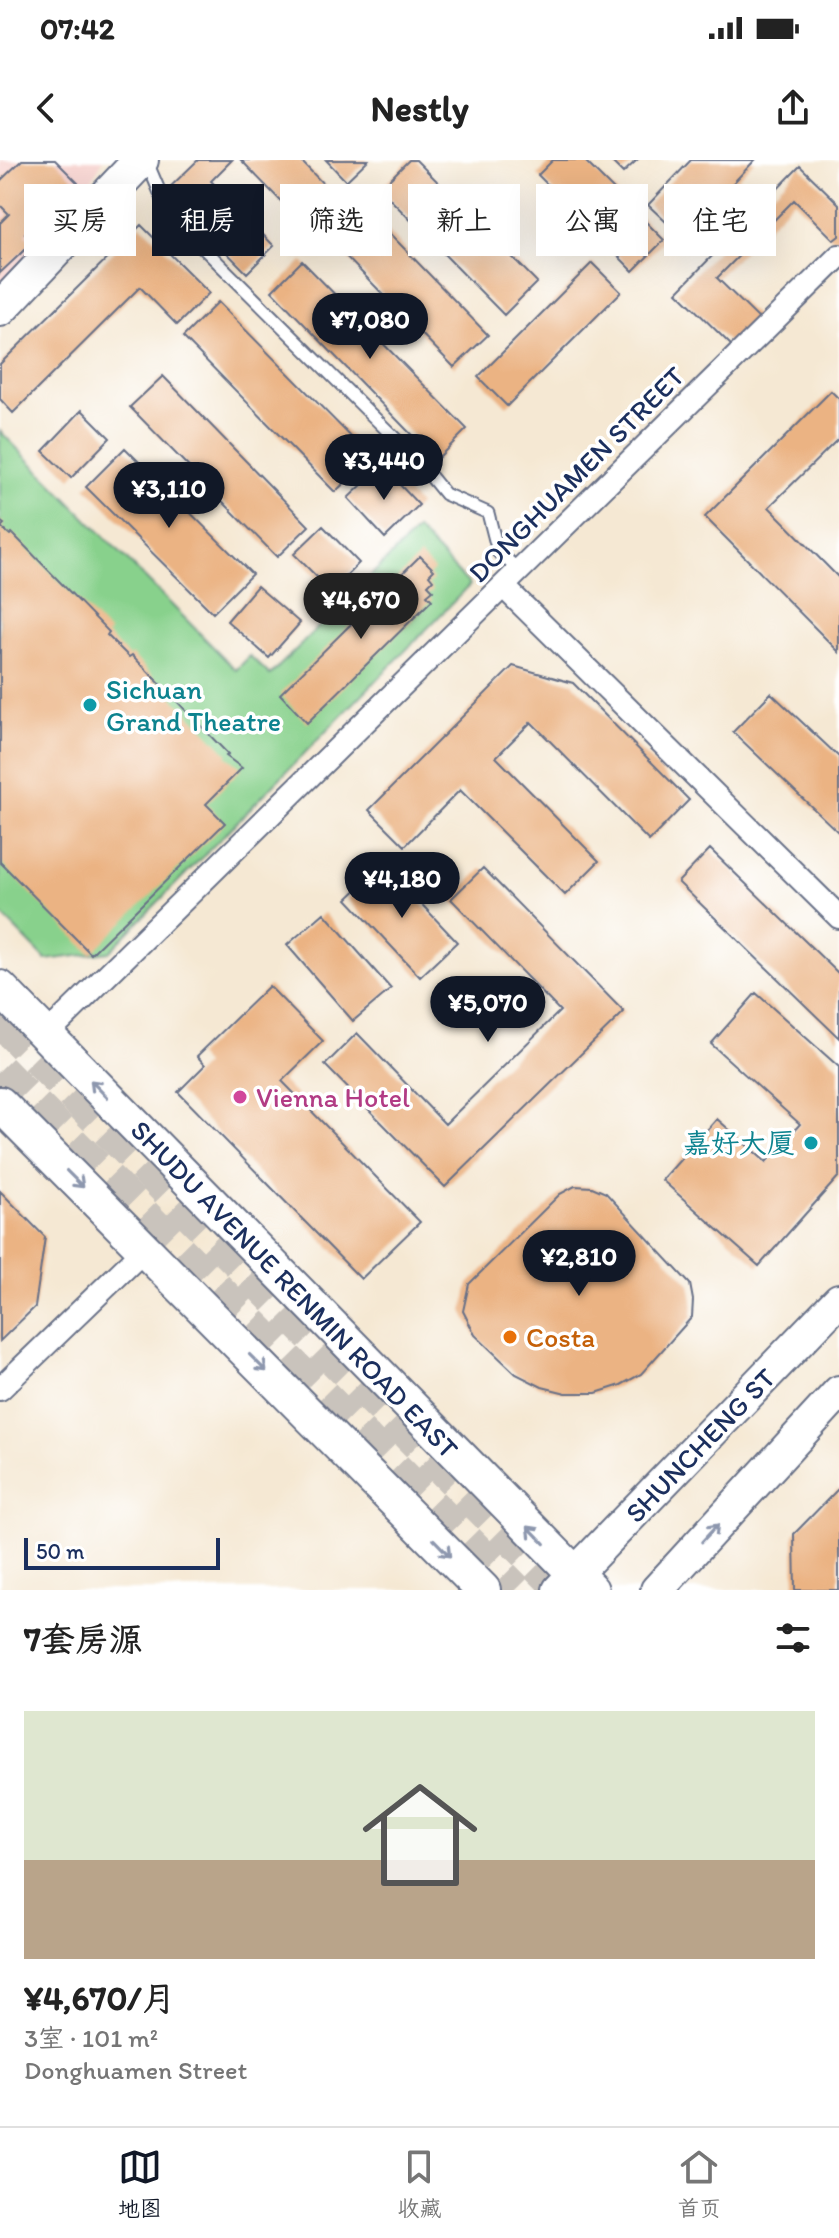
<!DOCTYPE html>
<html lang="zh">
<meta charset="utf-8">
<style>
:root{--surface:#fff;--page:#f6f6f6;--text:#222;--muted:#767676;--line:#e0e0e0;--accent:#111827}
body{margin:0;font-family:Itim,"LXGW WenKai TC",sans-serif;background:var(--page);color:var(--text);height:100vh;display:flex;flex-direction:column;font-size:30px;white-space:nowrap}
*{box-sizing:border-box;margin:0}
p{font-size:26px;color:var(--muted)}
.icon{flex:none;width:44px;height:44px;fill:none;stroke:currentColor;stroke-width:2;stroke-linecap:round;stroke-linejoin:round}
.map{position:relative;height:1430px;overflow:hidden}
.drawer{display:flex;flex-direction:column;background:var(--surface);flex:1}
.drawer>*{flex:none}
.hud{position:absolute;left:24px;top:24px;width:792px;height:72px;display:flex;gap:16px}
.scale{position:absolute;left:24px;bottom:20px;width:196px;box-sizing:border-box;padding-left:8px;border:4px solid #1b2f5e;border-top:0;font-size:22px;line-height:28px;white-space:nowrap;color:#1b2f5e;-webkit-text-stroke:6px #fff;paint-order:stroke}
.price{position:absolute;translate:-50% -68px;padding:0 18px;border-radius:28px;background:var(--accent);color:#fff;font-size:26px;line-height:52px;filter:drop-shadow(0 2px 4px #0008)}
.price::after{content:'';position:absolute;left:50%;top:48px;width:24px;height:18px;margin-left:-12px;background:inherit;clip-path:polygon(0 0,100% 0,50% 100%)}
.price.active{background:#222;color:#fff}
ul{padding:0;list-style:none}
li{display:grid;align-content:center;gap:16px;height:424px;padding:0 24px}
li span{display:grid;place-items:center;height:248px;border-radius:0px;color:#555}
li>.icon{margin-inline-start:auto}
span .icon{width:144px;height:144px;fill:#fffc;stroke-width:1}
li b{font-size:34px}
h2{display:flex;justify-content:space-between;align-items:center;height:96px;padding:0 24px;font-size:34px}
.chip{padding:0 28px;border-radius:0px;background:var(--surface);box-shadow:0 8px 32px #0002;font-size:28px;line-height:72px}
.chip.active{background:var(--accent);color:#fff}
.status{display:flex;justify-content:space-between;align-items:center;height:56px;padding:0 40px;background:var(--surface);direction:ltr}
.status svg{height:22px;fill:currentColor}
header{display:flex;justify-content:space-between;align-items:center;height:104px;padding:0 24px;background:var(--surface);font-size:36px;font-weight:700}
.dock{display:flex;justify-content:space-around;align-items:center;height:112px;border-top:2px solid var(--line);background:var(--surface);font-size:22px;color:var(--muted)}
.dock a{display:grid;justify-items:center;gap:4px}
.dock .active{color:var(--accent)}
.map>svg:first-child{display:block}
.built{fill:#f7d0cc}
.green{fill:#88d18c;stroke:#528075;stroke-width:2}
.building{fill:#ebb383}
.lines{fill:none;stroke-linecap:round;stroke-linejoin:round}
.primary-tunnel{stroke:#c9c3bc;stroke-width:34;stroke-dasharray:34 17;stroke-linecap:butt}
.lane-casing{stroke:#677087;stroke-width:15}
.street-casing{stroke:#677087;stroke-width:26}
.secondary-casing{stroke:#677087;stroke-width:36}
.primary-casing{stroke:#677087;stroke-width:38}
.lane{stroke:#fff;stroke-width:11}
.street{stroke:#fff;stroke-width:22}
.secondary{stroke:#fff;stroke-width:32}
.primary{stroke:#fff;stroke-width:34}
.oneway{stroke:#8d97ae}
.culture-dot{fill:#0f9aa8;stroke:#fff;stroke-width:3}
.hotel-dot{fill:#d1479c;stroke:#fff;stroke-width:3}
.food-dot{fill:#e8710a;stroke:#fff;stroke-width:3}
.labels{text-anchor:middle;stroke-width:7;stroke-linejoin:round;paint-order:stroke}
.street-label{font-size:28px;fill:#1b2f5e;stroke:#fff}
.culture-label{font-size:28px;fill:#0d838f;stroke:#fff;text-anchor:start}
.hotel-label{font-size:28px;fill:#b23c85;stroke:#fff;text-anchor:start}
.food-label{font-size:28px;fill:#c56008;stroke:#fff;text-anchor:start}
</style>
<div class="status"><b>07:42</b><svg viewBox="0 0 49 12"><path d="M0 12V9h3v3zM5 12V6h3v6zM10 12V3h3v9zM15 12V0h3v12zM26 1h20v11H26zM47 4h2v5h-2z"/></svg></div>
<header><svg class="icon" aria-label="back" viewBox="0 0 24 24"><path d="M15 5l-7 7 7 7"/></svg>Nestly<svg class="icon" aria-label="share" viewBox="0 0 24 24"><path d="M12 15V3M7 8l5-5 5 5M5 13v7h14v-7"/></svg></header>
<div class="map">
<svg width="839" height="1430" viewBox="0 0 839 1430">
<rect width="100%" height="100%" fill="#fff"/>
<filter id="ink" filterUnits="userSpaceOnUse"><feTurbulence type="fractalNoise" baseFrequency=".0125" numOctaves="2"/><feDisplacementMap in="SourceGraphic" scale="16" xChannelSelector="R" yChannelSelector="G"/><feConvolveMatrix kernelMatrix="1 2 1 2 8 2 1 2 1" color-interpolation-filters="sRGB"/></filter>
<filter id="wash" filterUnits="userSpaceOnUse"><feTurbulence type="fractalNoise" baseFrequency=".006" numOctaves="4" result="noise"/><feDisplacementMap in="SourceGraphic" scale="32" xChannelSelector="R" yChannelSelector="G"/><feGaussianBlur stdDeviation="1.8" result="paint"/><feColorMatrix in="noise" values="0 0 0 0 0 0 0 0 0 0 0 0 0 0 0 0 0 1.4 0 .05"/><feComposite in="paint" operator="in"/></filter>
<g filter="url(#wash)">
<rect width="100%" height="100%" fill="#f5e8d3"/>
<path class="built" d="M0,0H103L81,38L0,131Z"/>
<path class="green" d="M0,271L236,510L250,496L270,515L417,370L470,425L109,792L46,800L0,753Z"/>
<g id="blocks">
<path class="building" d="M22,0H55L78,23L25,74L33,82L0,113V63L9,54L0,45V21Z
M198,0H232L211,21L274,86L247,113L166,31Z
M241,0H300L333,34L303,64Z
M326,0H368L346,21Z
M409,0H416L537,122L504,155L380,29Z
M553,0H584L664,80L633,111L538,15Z
M610,0H637L623,13Z
M691,0H755L682,77L648,45Z
M800,6L839,44V76L834,80L794,40L717,118L760,160L733,187L677,132Z
M364,47L488,175L454,207L330,80Z
M141,65L209,133L177,165L140,127L13,253L0,239V204Z
M302,101L467,269L436,300L272,131Z
M592,103L621,132L507,246L478,217Z
M218,142L371,297L335,332L183,177Z
M163,216L309,366L277,397L130,247Z
M831,231L839,239V278L769,347L839,418V492L705,357Z
M82,250L110,278L71,318L43,291Z
M125,288L252,414L213,453L86,327Z
M382,306L419,345L385,378L348,338Z
M0,361L4,364L1,367L10,375L12,373L109,472L107,475L129,497L132,495L228,594L226,596L242,608L206,644L225,663L91,794L0,702Z
M323,366L359,403L331,431L294,394Z
M420,396L434,410L429,415L433,420L428,425L433,430L427,435L432,440L307,563L280,534Z
M257,426L300,463L269,498L227,461Z
M513,506L573,523L689,640L649,681L531,562L496,597L599,701L565,735L460,630L405,686L369,650Z
M771,533L839,597V673L733,572Z
M710,689L839,814V878L678,722Z
M384,704L457,782L420,817L347,739Z
M483,708L624,852L445,1027L325,905L357,873L445,964L560,851L451,739Z
M324,753L391,829L353,861L287,785Z
M269,826L323,881L282,921L420,1062L361,1119L178,932L205,905L197,896Z
M756,833L839,907V1016L759,1106L662,1020L717,959L766,1002L800,964L711,884Z
M575,1026L592,1027L606,1033L690,1124L693,1140L692,1157L641,1214L621,1225L596,1233H566L542,1227L516,1214L475,1175L463,1151L469,1124L560,1034Z
M0,1031L45,1077L35,1147L0,1181Z
M839,1328V1430H795L794,1374Z"/>
</g>
</g>
<g filter="url(#ink)">
<use href="#blocks" fill-opacity="0" stroke="#677087" stroke-width="2"/>
<g class="lines">
<path class="primary-tunnel" d="M0,861L562,1430
M0,910L516,1430"/>
<g class="lane-casing">
<path id="lane" d="M147,2L169,54L419,302L445,334L488,353L498,392L520,411"/>
</g>
<g class="street-casing">
<path id="street" d="M504,427L839,757
M46,875L839,96
M0,1229L145,1089"/>
</g>
<g class="secondary-casing">
<path id="secondary" d="M559,1430L839,1140
M657,1430L839,1232"/>
</g>
<g class="primary-casing">
<path id="primary" d="M0,149L141,0
M0,828L591,1430
M0,944L483,1430"/>
</g>
<use href="#lane" class="lane"/>
<use href="#street" class="street"/>
<use href="#secondary" class="secondary"/>
<use href="#primary" class="primary"/>
</g>
<defs><path id="oneway-shaft" d="M-6 0H5M1.5-3L5.5 0L1.5 3" fill="none" stroke-width="1.6" stroke-linecap="round" stroke-linejoin="round" transform="scale(2)"/></defs>
<g class="oneway">
<use href="#oneway-shaft" transform="translate(99 929) rotate(-134)"/>
<use href="#oneway-shaft" transform="translate(75 1019) rotate(45)"/>
<use href="#oneway-shaft" transform="translate(258 1203) rotate(45)"/>
<use href="#oneway-shaft" transform="translate(710 1373) rotate(-47)"/>
<use href="#oneway-shaft" transform="translate(536 1375) rotate(-134)"/>
<use href="#oneway-shaft" transform="translate(442 1388) rotate(46)"/>
</g>
</g>
<g class="culture-dot">
<circle cx="90" cy="545" r="8"/>
<circle cx="811" cy="983" r="8"/>
</g>
<circle class="hotel-dot" cx="240" cy="937" r="8"/>
<circle class="food-dot" cx="510" cy="1177" r="8"/>
<g class="labels">
<g class="street-label">
<text transform="translate(576 314) rotate(-45)" y="10">DONGHUAMEN STREET</text>
<text transform="translate(295 1129) rotate(46)" y="10">SHUDU AVENUE RENMIN ROAD EAST</text>
<text transform="translate(700 1285) rotate(-46)" y="10">SHUNCHENG ST</text>
</g>
<g class="culture-label">
<text x="106" y="539">Sichuan<tspan x="106" dy="32">Grand Theatre</tspan></text>
<text x="795" y="993" text-anchor="end">嘉好大厦</text>
</g>
<g class="hotel-label">
<text x="256" y="947">Vienna Hotel</text>
</g>
<g class="food-label">
<text x="526" y="1187">Costa</text>
</g>
</g>
</svg>
<div class="scale">50 m</div>
<b class="price" style="left:370px;top:201px">¥7,080</b>
<b class="price" style="left:384px;top:342px">¥3,440</b>
<b class="price" style="left:169px;top:370px">¥3,110</b>
<b class="price active" style="left:361px;top:481px">¥4,670</b>
<b class="price" style="left:402px;top:760px">¥4,180</b>
<b class="price" style="left:488px;top:884px">¥5,070</b>
<b class="price" style="left:579px;top:1138px">¥2,810</b>
<div class="hud">
<a class="chip">买房</a>
<a class="chip active">租房</a>
<a class="chip">筛选</a>
<a class="chip">新上</a>
<a class="chip">公寓</a>
<a class="chip">住宅</a>
</div>
</div>
<section class="drawer">
<h2>7套房源<svg class="icon" aria-label="filters" viewBox="0 0 24 24"><path d="M4 7h16M4 17h16"/><circle cx="9" cy="7" r="2"/><circle cx="15" cy="17" r="2"/></svg></h2>
<ul>
<li><span style="background:linear-gradient(#dfe7d0 60%,#b9a48a 0)"><svg class="icon" aria-label="home" viewBox="0 0 24 24"><path d="M3 11l9-7 9 7M6 9v11h12V9"/></svg></span><div><b>¥4,670/月</b><p>3室 · 101 m²</p><p>Donghuamen Street</p></div></li>
</ul>
</section>
<nav class="dock">
<a class="active"><svg class="icon" aria-label="map" viewBox="0 0 24 24"><path d="M3 6l6-2 6 2 6-2v14l-6 2-6-2-6 2zM9 4v14M15 6v14"/></svg>地图</a>
<a><svg class="icon" aria-label="saved" viewBox="0 0 24 24"><path d="M7 4h10v16l-5-4-5 4z"/></svg>收藏</a>
<a><svg class="icon" aria-label="home" viewBox="0 0 24 24"><path d="M3 11l9-7 9 7M6 9v11h12V9"/></svg>首页</a>
</nav>
